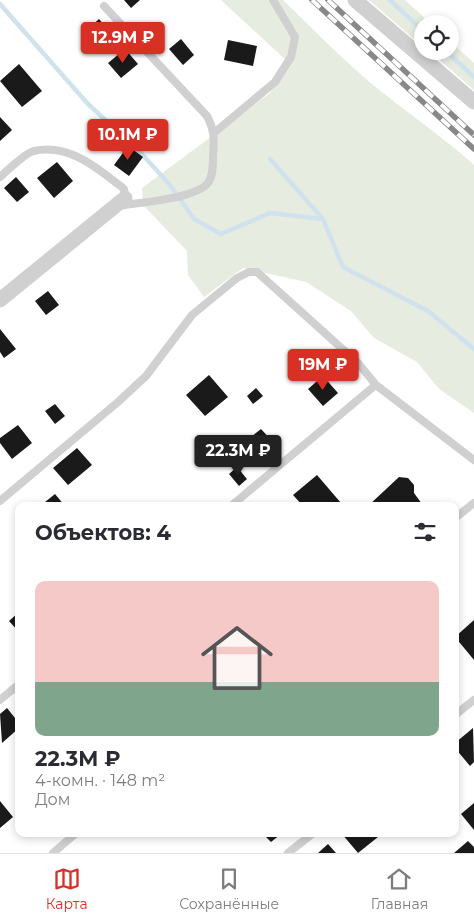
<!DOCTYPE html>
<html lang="ru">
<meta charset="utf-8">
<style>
:root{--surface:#fff;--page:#f7f7f7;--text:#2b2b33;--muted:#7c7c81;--line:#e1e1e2;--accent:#d93025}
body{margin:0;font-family:Montserrat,sans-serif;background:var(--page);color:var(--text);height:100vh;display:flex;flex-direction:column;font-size:19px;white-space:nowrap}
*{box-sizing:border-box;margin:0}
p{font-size:16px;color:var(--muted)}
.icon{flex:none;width:28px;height:28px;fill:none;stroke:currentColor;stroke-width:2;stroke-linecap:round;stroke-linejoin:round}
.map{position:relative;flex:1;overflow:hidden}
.sheet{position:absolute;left:15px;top:502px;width:444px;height:335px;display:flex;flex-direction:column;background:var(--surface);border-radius:10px;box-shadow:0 2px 8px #0003}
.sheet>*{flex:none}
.fabs{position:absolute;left:414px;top:15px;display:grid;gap:10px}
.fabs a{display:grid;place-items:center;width:45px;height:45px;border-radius:50%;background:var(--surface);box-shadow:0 2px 8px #0003;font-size:25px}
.price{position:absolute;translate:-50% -42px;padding:0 11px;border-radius:5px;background:var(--accent);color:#fff;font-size:16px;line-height:32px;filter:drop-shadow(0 1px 2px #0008)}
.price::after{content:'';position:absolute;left:50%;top:30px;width:15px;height:11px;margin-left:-8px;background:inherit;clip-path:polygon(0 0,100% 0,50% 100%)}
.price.current{background:#222;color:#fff}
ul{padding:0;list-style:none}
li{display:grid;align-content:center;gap:10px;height:265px;padding:0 20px}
li span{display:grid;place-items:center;height:155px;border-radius:10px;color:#555}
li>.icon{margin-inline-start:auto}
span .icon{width:90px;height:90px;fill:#fffc;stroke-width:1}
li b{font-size:21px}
h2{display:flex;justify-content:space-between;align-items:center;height:60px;padding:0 20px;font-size:21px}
.tab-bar{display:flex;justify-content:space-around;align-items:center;height:70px;border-top:1px solid var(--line);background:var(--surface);font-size:14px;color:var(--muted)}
.tab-bar a{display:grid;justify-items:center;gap:2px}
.tab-bar .current{color:var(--accent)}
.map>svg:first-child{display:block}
.green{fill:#e6ecdf}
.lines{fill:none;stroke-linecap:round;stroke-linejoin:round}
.stream{stroke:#cfe2ee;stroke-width:4.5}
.building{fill:#1a1a1a}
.service{stroke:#d0d0d0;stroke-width:8}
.minor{stroke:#d0d0d0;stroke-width:15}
.rail-casing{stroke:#888;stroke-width:5.5}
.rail{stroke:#fff;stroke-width:4;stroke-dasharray:11;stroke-linecap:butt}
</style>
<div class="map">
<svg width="474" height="853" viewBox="0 0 474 853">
<rect width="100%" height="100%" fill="#fff"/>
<path class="green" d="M221,0H283C312,28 341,58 372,84C406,112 442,136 474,165V413L439,389L417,362L374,338L351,311L306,282L243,268L204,297L188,275L187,251L143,205L142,188L270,93L289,63Z
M369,0H405L431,24H422V46Z
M450,41L474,63V90L429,51H450Z"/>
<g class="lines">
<path class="stream" d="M390,0L422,30
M0,4L88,104L140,152L170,185L194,219L221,234L270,213L323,219
M446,51L474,77
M270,159L323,219L343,267L428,311L474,349"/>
</g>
<path class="building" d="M124,0H140L131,8Z
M99,19L115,38L102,50L86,31Z
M181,39L194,55L183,65L169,49Z
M228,40L257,46L253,66L224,60Z
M125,49L138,64L121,78L108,63Z
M19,64L42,91L22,107L0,81Z
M0,117L12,130L0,141Z
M128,146L143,157L129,176L114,165Z
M57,162L73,181L54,198L37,178Z
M16,177L29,192L17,202L4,188Z
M48,291L59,305L46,315L35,301Z
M0,329L16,349L4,358L0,352Z
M209,375L228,397L205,416L186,395Z
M323,376L338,393L323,406L308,389Z
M256,388L263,396L253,404L247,396Z
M55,404L65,416L55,424L45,411Z
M18,425L32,443L12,459L0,443V438Z
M261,429L273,442L263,451L251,437Z
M77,448L92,465L68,485L53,468Z
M237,467L247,479L239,486L229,474Z
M317,475L341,503L337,506H303L293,495Z
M399,477L408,478L414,485V493L422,504L419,506H368Z
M55,494L65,506H40Z
M19,612V632L9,621Z
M474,620V660L455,637Z
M7,708L19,723V728L2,743L0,714Z
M473,728L474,762L470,766L455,748V743Z
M0,801L13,817L0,828Z
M474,803V830L461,814Z
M263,834H281L271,842Z
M342,834H375L378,837L358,853Z
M468,841L474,847V853H454Z
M328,844L336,853H318Z"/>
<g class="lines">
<path class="service" d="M104,6L207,116C215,131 214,140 213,157C213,165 213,176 208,183C195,199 140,202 119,206
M215,132L275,82L291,57L295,37L273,0
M0,177C7,171 26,152 34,151C69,143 99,169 124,189L125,198
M0,501L118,402L146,376L192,315L237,278L249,272H257L358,363L376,385L474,460
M231,506L372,388
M455,518L474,503
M0,700L19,684
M455,715L474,700
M53,853L75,834
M288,853L312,834"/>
<path class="minor" d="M355,0L474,102
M0,300L125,198"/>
<g class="rail-casing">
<path id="rail" d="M312,0L474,149
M328,0L474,135"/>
</g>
<use href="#rail" class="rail"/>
</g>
</svg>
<div class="fabs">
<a><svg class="icon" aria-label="locate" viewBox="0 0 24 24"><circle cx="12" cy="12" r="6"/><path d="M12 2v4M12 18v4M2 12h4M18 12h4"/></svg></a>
</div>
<b class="price" style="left:123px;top:64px">12.9M ₽</b>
<b class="price" style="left:128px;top:161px">10.1M ₽</b>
<b class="price" style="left:323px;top:391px">19M ₽</b>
<b class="price current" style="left:238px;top:477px">22.3M ₽</b>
<section class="sheet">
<h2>Объектов: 4<svg class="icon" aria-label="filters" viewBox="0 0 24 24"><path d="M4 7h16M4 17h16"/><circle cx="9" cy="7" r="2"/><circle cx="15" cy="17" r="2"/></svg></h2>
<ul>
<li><span style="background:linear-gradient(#f6c9c9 65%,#7fa58c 0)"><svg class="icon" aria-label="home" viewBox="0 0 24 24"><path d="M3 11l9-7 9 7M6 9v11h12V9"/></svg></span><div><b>22.3M ₽</b><p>4-комн. · 148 m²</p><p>Дом</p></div></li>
</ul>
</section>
</div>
<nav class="tab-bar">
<a class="current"><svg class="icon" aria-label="map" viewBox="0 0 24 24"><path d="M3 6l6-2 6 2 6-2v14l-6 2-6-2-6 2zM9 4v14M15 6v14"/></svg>Карта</a>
<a><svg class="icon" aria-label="saved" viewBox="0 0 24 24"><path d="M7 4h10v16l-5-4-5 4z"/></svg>Сохранённые</a>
<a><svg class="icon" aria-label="home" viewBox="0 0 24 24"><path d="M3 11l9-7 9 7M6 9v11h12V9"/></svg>Главная</a>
</nav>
